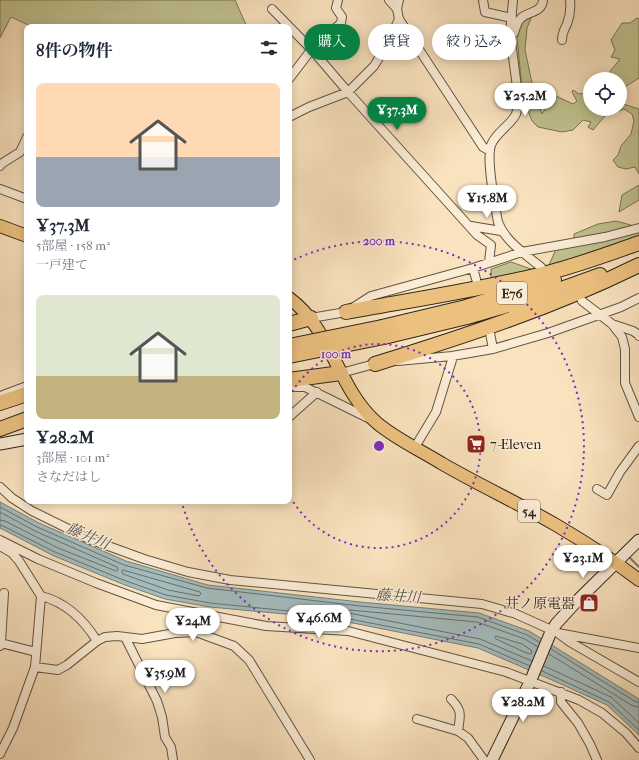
<!DOCTYPE html>
<html lang="ja">
<meta charset="utf-8">
<style>
:root{--surface:#fff;--page:#f2f2f3;--text:#1f2937;--muted:#747a83;--accent:#0b8043}
body{margin:0;font-family:"IM FELL French Canon","Noto Serif JP",serif;background:var(--page);color:var(--text);height:100vh;display:flex;flex-direction:column;font-size:15px;white-space:nowrap}
*{box-sizing:border-box;margin:0}
p{font-size:13px;color:var(--muted)}
.icon{flex:none;width:22px;height:22px;fill:none;stroke:currentColor;stroke-width:2;stroke-linecap:round;stroke-linejoin:round}
.map{position:relative;flex:1;overflow:hidden}
.drawer{position:absolute;left:24px;top:24px;width:268px;height:480px;display:flex;flex-direction:column;background:var(--surface);border-radius:8px;box-shadow:0 2px 10px #0003}
.drawer>*{flex:none}
.top-card{position:absolute;left:304px;top:24px;width:275px;height:36px;display:flex;gap:8px}
.buttons{position:absolute;left:583px;top:72px;display:grid;gap:8px}
.buttons a{display:grid;place-items:center;width:44px;height:44px;border-radius:50%;background:var(--surface);box-shadow:0 2px 10px #0003;font-size:20px}
.price{position:absolute;translate:-50% -34px;padding:0 9px;border-radius:14px;background:#fff;color:#222;font-size:13px;line-height:26px;filter:drop-shadow(0 1px 2px #0008)}
.price::after{content:'';position:absolute;left:50%;top:24px;width:12px;height:9px;margin-left:-6px;background:inherit;clip-path:polygon(0 0,100% 0,50% 100%)}
.price.on{background:var(--accent);color:#fff}
ul{padding:0;list-style:none}
li{display:grid;align-content:center;gap:8px;height:212px;padding:0 12px}
li span{display:grid;place-items:center;height:124px;border-radius:8px;color:#555}
li>.icon{margin-inline-start:auto}
span .icon{width:72px;height:72px;fill:#fffc;stroke-width:1}
li b{font-size:17px}
h2{display:flex;justify-content:space-between;align-items:center;height:48px;padding:0 12px;font-size:17px}
.pill{padding:0 14px;border-radius:18px;background:var(--surface);box-shadow:0 2px 10px #0003;font-size:14px;line-height:36px}
.pill.on{background:var(--accent);color:#fff}
.map>svg:first-child{display:block}
.green{fill:#c0c28f;stroke:#787454}
.water{fill:#a3bbbc;stroke:#757f7b}
.lines{fill:none;stroke-linecap:round;stroke-linejoin:round}
.shore{stroke:#69706a;stroke-width:1}
.stream{stroke:#757f7b;stroke-width:2}
.street-casing{stroke:#625442;stroke-width:10}
.secondary-casing{stroke:#2f2519;stroke-width:13}
.primary-casing{stroke:#2f2519;stroke-width:14}
.highway-casing{stroke:#2f2519;stroke-width:16}
.street{stroke:#fbecd5;stroke-width:8}
.secondary{stroke:#fbecd5;stroke-width:11}
.primary{stroke:#ecc17f;stroke-width:12}
.highway{stroke:#ecc17f;stroke-width:14}
.highway-bridge-casing{stroke:#2f2519;stroke-width:16;stroke-linecap:butt}
.highway-bridge{stroke:#ecc17f;stroke-width:14}
.ring{fill:none;stroke:#7b2cbf;stroke-width:2;stroke-dasharray:2 4}
.labels{text-anchor:middle;stroke-width:3;stroke-linejoin:round;paint-order:stroke}
.shield{fill:#fbecd5;stroke:#6c6151;stroke-width:1}
.shield-label{font-size:13px;font-weight:bold;fill:#2f2519}
.poi-label{font-size:14px;fill:#2f2519;stroke:#fbecd5;text-anchor:start}
.water-label{font-size:15px;font-style:italic;fill:#52524a;stroke:#fbecd5}
.centre{fill:#7b2cbf;stroke:#fbecd5;stroke-width:2}
.ring-label{font-size:12px;text-anchor:middle;font-weight:bold;fill:#7b2cbf;stroke:#fbecd5;stroke-width:3;stroke-linejoin:round;paint-order:stroke}
</style>
<div class="map">
<svg width="639" height="760" viewBox="0 0 639 760">
<rect width="100%" height="100%" fill="#f9e2be"/>
<filter id="stains"><feTurbulence type="fractalNoise" baseFrequency=".005" numOctaves="4"/><feColorMatrix values="0 0 0 0 .2 0 0 0 0 .09 0 0 0 0 .02 0 0 0 .5 -.17"/></filter>
<radialGradient id="worn" r=".72"><stop offset=".6" stop-color="#630" stop-opacity="0"/><stop offset="1" stop-color="#630" stop-opacity=".3"/></radialGradient>
<path class="green" d="M0,0H235L247,27H33L11,17L0,38Z
M532,16L527,28L525,50L532,83L542,114L554,95L573,104L577,101L572,92L573,90L579,94L590,92V109H620V103L639,109V174L635,167L626,169L618,167L613,160L618,155L621,146L631,134L634,121L632,114L624,109L605,116L593,130L588,127L591,122L583,120L573,130L562,132L538,127L532,121L523,98L517,38L520,25L525,19Z
M637,18L639,19V78L620,90V79H604L620,59L611,57L615,50L611,40L622,23H630Z
M639,185V200L619,212L622,195Z
M616,221L631,225V228L574,240V234L598,224Z
M639,232V238L570,262L549,265L556,249Z
M511,262L534,270L491,281V269Z"/>
<path class="water" d="M0,502L39,523L126,561L208,585L360,602L479,613L529,631L639,699V735L607,705L552,680L478,648L328,618L210,607L165,599L125,585L54,556L0,528Z"/>
<g class="lines">
<path class="shore" d="M0,507L37,527L124,565L207,588L360,606L478,617L527,635L539,642
M0,512L35,531L117,567L118,570L116,571L58,548L5,521L0,520
M0,525L3,526L55,552L126,581L166,595L210,603L329,615L479,644L530,666
M123,570L200,592L201,594L199,596L168,590L123,574L122,572Z
M496,636L522,644L531,650L532,653L529,654L496,639L495,638Z
M551,649L636,702H639
M549,654L633,706L639,707
M532,661L480,639L349,613L348,611L350,610L477,622L525,639L538,647
M544,666L611,697L639,723
M542,671L609,702L639,730"/>
<path class="stream" d="M628,556L639,567"/>
<g class="street-casing">
<path id="street" d="M389,0L397,9
M399,0L397,9L399,19L483,147L490,151
M483,0L485,12L512,18
M513,0L510,34L518,95C518,101 518,108 516,114C511,125 496,132 491,145C486,160 495,205 498,222C505,241 526,255 541,267
M272,9L313,51L348,92L477,235L491,245L489,262
M514,33C516,27 517,22 521,18C529,11 542,13 543,0
M562,40C562,33 564,30 567,24C570,16 571,8 570,0
M289,79L308,54L341,23L342,17L336,8L338,0
M289,117L309,107L348,92L374,66L388,43L399,19
M0,166L1,164L20,152L27,137
M0,189L27,199
M471,226L501,231
M473,268L476,279
M582,301L612,324L622,337L625,349V383L639,417
M311,318L346,312L371,296L473,268L522,252L605,237L639,228
M612,324L633,331L639,335V336
M490,333L493,349
M398,361L452,356L493,349L548,333L621,307L639,298
M341,373L378,363
M289,387H305L311,390L370,419
M3,395L27,386
M289,417L317,392
M415,447L436,412L452,360V356
M0,487L12,498L32,511L89,539L144,559L188,572L230,580L482,604L516,614L558,633L639,648
M597,489L607,495L620,472L639,446
M0,540L38,559L96,583L156,605L266,626L348,631L506,672L579,700L602,713L626,733L639,748
M0,546L12,553L19,561L41,596L35,667L13,728L0,754
M41,596C65,602 84,620 97,641
M559,634L570,642L639,682
M125,637L157,701L162,717L165,737L171,747L173,760
M1,643L4,593
M0,646L1,643L36,652
M35,667L58,670L67,665L97,641L105,637L117,636L142,639L175,633L196,632L234,646L249,660L310,760
M561,692V702L578,723L590,744L597,760
M451,699C463,711 460,716 458,731
M417,719L458,731L468,738L484,760"/>
</g>
<g class="secondary-casing">
<path id="secondary" d="M0,444L27,439
M492,760L530,682L550,634L556,624L576,602L639,540"/>
</g>
<g class="primary-casing">
<path id="primary" d="M0,226L27,236
M289,298C332,329 337,388 377,423C396,439 420,450 441,463C479,485 518,503 556,525C585,542 613,560 639,580"/>
</g>
<g class="highway-casing">
<path id="highway" d="M346,312C412,300 478,290 543,274C576,266 608,254 639,243
M289,324L311,318
M382,327L466,307L554,280
M384,337L467,317L550,293L600,275
M375,364C465,336 554,307 639,265
M289,380L341,373
M0,403L27,394
M0,429L27,419"/>
</g>
<use href="#street" class="street"/>
<use href="#secondary" class="secondary"/>
<use href="#primary" class="primary"/>
<use href="#highway" class="highway"/>
<g class="highway-bridge-casing">
<path id="highway-bridge" d="M289,346L382,327
M289,356L384,337"/>
</g>
<use href="#highway-bridge" class="highway-bridge"/>
</g>
<g class="ring">
<path d="M289 397A102 102 0 1 1 289 495"/>
<path d="M289 262A205 205 0 1 1 182 503"/>
</g>
<defs>
<g id="supermarket-square" transform="scale(1)"><rect x="-9" y="-9" width="18" height="18" rx="4" fill="#8f2418" stroke="#fbecd5"/><path d="M-6-5.5h2.5l.6 2H6L4.5 2H-2.5L-4.4-4H-6ZM-1.5 3.2a1.3 1.3 0 1 0 .1 0ZM3 3.2a1.3 1.3 0 1 0 .1 0Z" fill="#fff"/></g>
<g id="shop-square" transform="scale(1)"><rect x="-9" y="-9" width="18" height="18" rx="4" fill="#8f2418" stroke="#fbecd5"/><path d="M-5-2.5h2.3a2.7 3.5 0 0 1 5.4 0H5L5.5 6h-11ZM-1.5-2.5h3a1.5 2.3 0 0 0-3 0Z" fill="#fff"/></g>
</defs>
<g fill-rule="evenodd">
<use href="#supermarket-square" x="476" y="444"/>
<use href="#shop-square" x="589" y="603"/>
</g>
<g class="labels">
<g class="shield">
<rect x="497" y="282" width="30" height="22" rx="3"/>
<rect x="518" y="500" width="22" height="22" rx="3"/>
</g>
<g class="shield-label">
<text x="512" y="298">E76</text>
<text x="529" y="516">54</text>
</g>
<g class="poi-label">
<text x="490" y="449">7-Eleven</text>
<text x="575" y="608" text-anchor="end">井ノ原電器</text>
</g>
<g class="water-label">
<text transform="translate(88 536) rotate(23)" y="5">藤井川</text>
<text transform="translate(398 596) rotate(4)" y="5">藤井川</text>
</g>
</g>
<circle cx="379" cy="446" r="6" class="centre"/>
<g class="ring-label">
<text x="379" y="245">200 m</text>
<text x="336" y="358">100 m</text>
</g>
<rect width="100%" height="100%" filter="url(#stains)"/>
<rect width="100%" height="100%" fill="url(#worn)"/>
</svg>
<div class="buttons">
<a><svg class="icon" aria-label="locate" viewBox="0 0 24 24"><circle cx="12" cy="12" r="6"/><path d="M12 2v4M12 18v4M2 12h4M18 12h4"/></svg></a>
</div>
<b class="price" style="left:525px;top:117px">¥25.2M</b>
<b class="price on" style="left:397px;top:131px">¥37.3M</b>
<b class="price" style="left:487px;top:219px">¥15.8M</b>
<b class="price" style="left:583px;top:579px">¥23.1M</b>
<b class="price" style="left:319px;top:639px">¥46.6M</b>
<b class="price" style="left:193px;top:642px">¥24M</b>
<b class="price" style="left:165px;top:694px">¥35.9M</b>
<b class="price" style="left:523px;top:723px">¥28.2M</b>
<div class="top-card">
<a class="pill on">購入</a>
<a class="pill">賃貸</a>
<a class="pill">絞り込み</a>
</div>
<section class="drawer">
<h2>8件の物件<svg class="icon" aria-label="filters" viewBox="0 0 24 24"><path d="M4 7h16M4 17h16"/><circle cx="9" cy="7" r="2"/><circle cx="15" cy="17" r="2"/></svg></h2>
<ul>
<li><span style="background:linear-gradient(#ffd9b3 60%,#9aa5b1 0)"><svg class="icon" aria-label="home" viewBox="0 0 24 24"><path d="M3 11l9-7 9 7M6 9v11h12V9"/></svg></span><div><b>¥37.3M</b><p>5部屋 · 158 m²</p><p>一戸建て</p></div></li>
<li><span style="background:linear-gradient(#dfe7d0 65%,#c2b280 0)"><svg class="icon" aria-label="home" viewBox="0 0 24 24"><path d="M3 11l9-7 9 7M6 9v11h12V9"/></svg></span><div><b>¥28.2M</b><p>3部屋 · 101 m²</p><p>さなだはし</p></div></li>
</ul>
</section>
</div>
